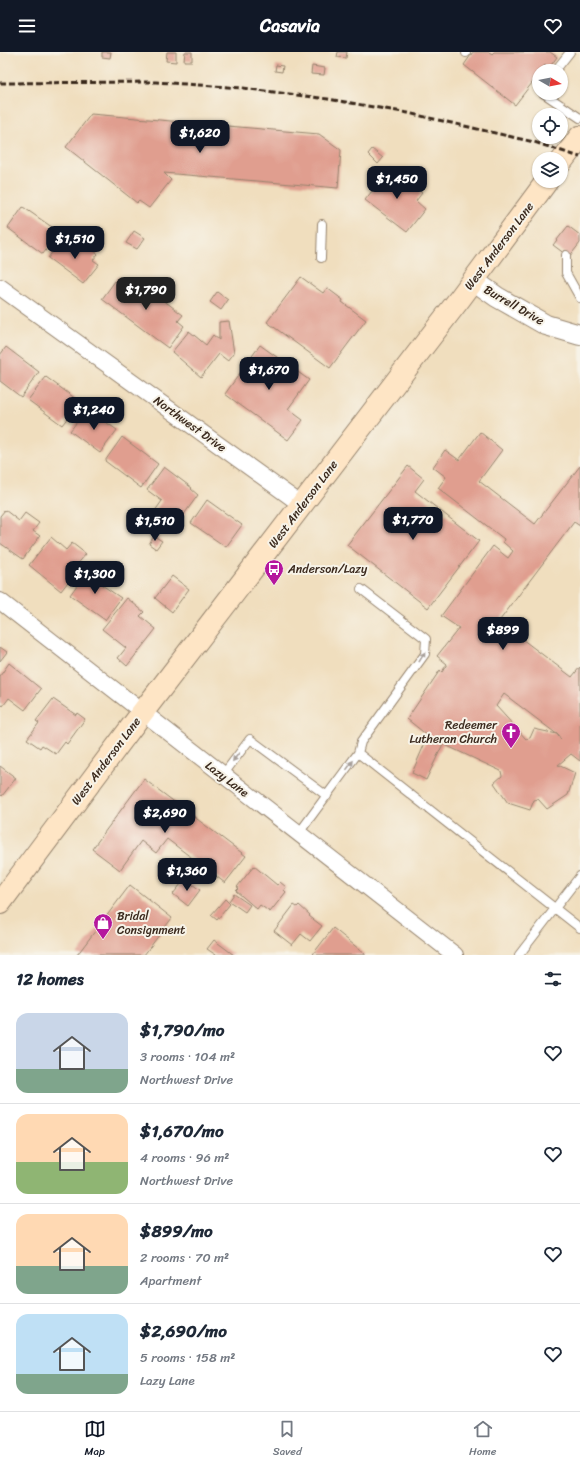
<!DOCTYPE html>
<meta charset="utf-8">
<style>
:root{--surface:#fff;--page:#f6f6f7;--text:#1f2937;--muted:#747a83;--line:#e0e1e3;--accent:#111827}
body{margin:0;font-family:Sriracha,sans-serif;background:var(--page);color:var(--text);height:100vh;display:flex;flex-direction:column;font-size:15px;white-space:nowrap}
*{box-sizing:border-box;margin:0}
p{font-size:13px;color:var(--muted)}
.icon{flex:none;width:22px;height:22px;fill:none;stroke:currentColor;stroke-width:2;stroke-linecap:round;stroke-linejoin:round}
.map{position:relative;height:903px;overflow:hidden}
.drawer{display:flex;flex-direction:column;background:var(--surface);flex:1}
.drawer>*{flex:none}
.needle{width:26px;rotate:99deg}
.fabs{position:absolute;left:532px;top:12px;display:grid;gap:8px}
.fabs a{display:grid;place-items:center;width:36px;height:36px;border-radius:50%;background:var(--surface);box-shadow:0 1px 3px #0004;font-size:20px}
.price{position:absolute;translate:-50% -34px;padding:0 9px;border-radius:8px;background:var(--accent);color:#fff;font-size:13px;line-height:26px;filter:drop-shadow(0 1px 2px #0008)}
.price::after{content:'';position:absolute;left:50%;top:24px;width:12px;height:9px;margin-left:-6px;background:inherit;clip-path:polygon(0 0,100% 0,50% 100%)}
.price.current{background:#222;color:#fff}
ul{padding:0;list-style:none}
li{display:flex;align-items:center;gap:12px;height:100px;padding:0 16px}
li+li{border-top:1px solid var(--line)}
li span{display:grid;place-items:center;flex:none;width:112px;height:80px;border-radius:12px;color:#555}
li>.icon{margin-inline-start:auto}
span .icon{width:48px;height:48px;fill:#fffc;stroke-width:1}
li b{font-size:17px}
h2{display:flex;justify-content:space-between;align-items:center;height:48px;padding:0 16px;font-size:17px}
header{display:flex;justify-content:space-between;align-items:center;height:52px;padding:0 16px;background:var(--accent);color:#fff;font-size:18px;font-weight:700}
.menu{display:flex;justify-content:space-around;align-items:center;height:56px;border-top:1px solid var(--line);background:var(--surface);font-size:11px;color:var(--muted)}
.menu a{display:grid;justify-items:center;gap:2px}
.menu .current{color:var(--accent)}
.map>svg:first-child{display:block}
.building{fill:#e09e8f;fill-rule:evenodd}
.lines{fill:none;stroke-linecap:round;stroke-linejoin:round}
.service-casing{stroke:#96846e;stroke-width:10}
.minor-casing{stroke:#96846e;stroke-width:18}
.tertiary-casing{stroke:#96846e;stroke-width:22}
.secondary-casing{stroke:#96846e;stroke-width:24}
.service{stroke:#fff;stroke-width:8}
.minor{stroke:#fff;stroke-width:16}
.tertiary{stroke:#fff;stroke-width:20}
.secondary{stroke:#fee5c5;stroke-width:22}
.rail{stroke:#3b2a1e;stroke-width:3;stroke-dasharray:6 3;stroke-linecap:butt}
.oneway{fill:#a79f9a}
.labels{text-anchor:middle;stroke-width:4;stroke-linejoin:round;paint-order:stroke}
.street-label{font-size:12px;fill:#3b2a1e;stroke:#f7f3e8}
.poi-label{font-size:12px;fill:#3b2a1e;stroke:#f7f3e8;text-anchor:start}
</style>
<header><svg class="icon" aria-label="menu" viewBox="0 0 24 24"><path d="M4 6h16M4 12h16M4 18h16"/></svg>Casavia<svg class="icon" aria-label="heart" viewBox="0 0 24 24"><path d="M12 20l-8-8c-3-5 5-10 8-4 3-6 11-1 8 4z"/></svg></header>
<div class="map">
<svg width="580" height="903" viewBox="0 0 580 903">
<rect width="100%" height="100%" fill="#f7f3e8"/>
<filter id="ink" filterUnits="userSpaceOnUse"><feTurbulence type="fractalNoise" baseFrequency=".025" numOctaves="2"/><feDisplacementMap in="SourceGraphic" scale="8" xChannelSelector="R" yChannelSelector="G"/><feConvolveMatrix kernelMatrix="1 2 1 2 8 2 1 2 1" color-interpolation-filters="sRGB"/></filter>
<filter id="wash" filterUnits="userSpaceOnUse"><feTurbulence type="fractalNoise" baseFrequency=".012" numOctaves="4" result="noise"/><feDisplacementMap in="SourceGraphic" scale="16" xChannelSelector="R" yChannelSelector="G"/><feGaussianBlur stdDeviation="0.9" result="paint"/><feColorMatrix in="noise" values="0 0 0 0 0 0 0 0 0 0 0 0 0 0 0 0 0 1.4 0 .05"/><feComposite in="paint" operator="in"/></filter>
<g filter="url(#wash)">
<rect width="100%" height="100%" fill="#f0debe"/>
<g id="blocks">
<path class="building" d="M102,0H111L110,6L102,5Z
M167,0H176V10L166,9Z
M185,0H192V9H184Z
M338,0H347L346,6L337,5Z
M473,0H489L492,2L494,0H550L557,5L549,16L545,13L541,19H539V22L515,53L464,13Z
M276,13L283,14L282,20L275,19Z
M312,14L325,16L324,23L311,22Z
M91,62L319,82L341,98L338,136L164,121L171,128L149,156L139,149L137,151L66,95Z
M372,97L383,106L378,112L368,102Z
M390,116L422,141L416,149L425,157L407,180L365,148Z
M23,155L59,180L43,202L8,176Z
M568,174L580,183V191L569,205L553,193Z
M134,179L145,186L137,197L126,191Z
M63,186L81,199L86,193L98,202L93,208L99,212L83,232L48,206Z
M118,225L137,239L142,232L183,263L178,269L184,274L168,296L102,247Z
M301,225L323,241L327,236L343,248L342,250L366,268L330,316L267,270Z
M217,240L228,248L221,258L210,250Z
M229,269L234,301L228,309L219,302L201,325L172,300L189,279L206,293L213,283L219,288V270Z
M260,293L309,328L288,357L303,368L288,388L225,342Z
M6,295L39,320L21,345L0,329V303Z
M46,325L80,350L62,373L28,348Z
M87,357L117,378L100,401L70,379Z
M480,380L502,398L479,429L535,472L580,414V474L574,470L497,572L513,583L514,581L572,625L580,615V709L571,702L558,713L575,721L568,743L547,757L538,747L534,748L530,758L508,751L494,731L502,724L501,719L443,692L426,728L412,721L428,684L407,667L440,618L442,620L447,612L437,604L459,576L441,564L493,494L508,506L513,499L503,490L504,487L438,436L446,425L433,415L445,398L459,408ZM504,642L558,683L561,688L557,682L534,677L530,686L526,687L496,654Z
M122,385L158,412L141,436L105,409Z
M408,414L424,427L415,439L479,489L428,556L347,493Z
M164,415L192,436L191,437L198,443L182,465L177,461L167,474L152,463L162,449L147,438Z
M207,448L242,473L226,495L191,471Z
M5,458L19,469L25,461L39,471L33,479L40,484L23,507L0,491V464Z
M154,484L162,489L156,497L149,492Z
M51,485L66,498L72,491L86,502L75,515L78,517L61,539L29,513Z
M88,518L102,527L99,531L121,546L105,568L70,543Z
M172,524L189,537L172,560L155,546Z
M127,546L144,560L140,564L156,577L127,614L118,606L126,596L102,577Z
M0,595L7,600L0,609Z
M9,611L41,637L25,658L9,646L3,654L0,651V624Z
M53,647L76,663L77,661L85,667L67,692L65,690L56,702L42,693L40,696L27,687L39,671L36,669Z
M0,714L16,726L2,744L0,742Z
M144,727L246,804L225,831L167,787L156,801L141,789L120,818L92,797Z
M254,814L277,833L280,830L286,835L284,838L286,840L270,860L260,853L257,857L236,839L239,836L237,835Z
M185,827L200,838L188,854L173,842Z
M130,833L172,866L144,903H77Z
M234,842L250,853L245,860L229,849Z
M225,847L230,852L217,868L211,863Z
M294,853L297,855L299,853L310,863L309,864L322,874L310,889L301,882L292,893L274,879Z
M333,876L365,902V903H315L313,902Z
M214,888L234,903H216L207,897Z"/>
</g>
</g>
<g filter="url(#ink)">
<use href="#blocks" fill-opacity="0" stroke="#96846e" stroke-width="1"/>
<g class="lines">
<g class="service-casing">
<path id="service" d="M466,1V0
M555,19L570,0
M543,41L580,66
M566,203V221L580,246
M321,206L322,172
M358,701L580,876
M223,723L250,687L327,744
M299,781L358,701L361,690L425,602L426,587L361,537
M519,903L580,824"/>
</g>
<g class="minor-casing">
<path id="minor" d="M0,235L302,453
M0,549L455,903"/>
</g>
<g class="tertiary-casing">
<path id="tertiary" d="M473,228L497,245L546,273L580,283"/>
</g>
<g class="secondary-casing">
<path id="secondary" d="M561,110L580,85
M0,851L142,661L461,245L547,129"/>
</g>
<use href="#service" class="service"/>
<use href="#minor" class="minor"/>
<use href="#tertiary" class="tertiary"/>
<use href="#secondary" class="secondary"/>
<path class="rail" d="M0,31L156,30L242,36L328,47L408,61L534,90L580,105"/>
</g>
<defs><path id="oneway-solid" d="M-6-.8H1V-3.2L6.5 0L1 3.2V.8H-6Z"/></defs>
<g class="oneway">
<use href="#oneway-solid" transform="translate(422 605) rotate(-59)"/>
<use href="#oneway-solid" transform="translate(236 705) rotate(127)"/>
<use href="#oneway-solid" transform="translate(350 713) rotate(-54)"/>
</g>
</g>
<defs>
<g id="bus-pin" transform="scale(1)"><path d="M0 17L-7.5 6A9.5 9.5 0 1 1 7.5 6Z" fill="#b5179e" stroke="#f7f3e8"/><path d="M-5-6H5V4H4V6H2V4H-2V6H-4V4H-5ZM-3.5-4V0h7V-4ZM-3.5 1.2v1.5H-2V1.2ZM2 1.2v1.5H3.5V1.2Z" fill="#fff"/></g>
<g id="church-pin" transform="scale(1)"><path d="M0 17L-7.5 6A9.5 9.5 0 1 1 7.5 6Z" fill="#b5179e" stroke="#f7f3e8"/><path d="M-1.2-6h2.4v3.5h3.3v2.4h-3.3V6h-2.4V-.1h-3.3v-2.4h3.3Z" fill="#fff"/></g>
<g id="shop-pin" transform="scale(1)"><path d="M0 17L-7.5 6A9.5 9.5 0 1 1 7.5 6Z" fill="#b5179e" stroke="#f7f3e8"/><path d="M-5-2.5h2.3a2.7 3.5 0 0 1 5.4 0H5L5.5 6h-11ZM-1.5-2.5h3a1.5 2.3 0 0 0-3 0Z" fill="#fff"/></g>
</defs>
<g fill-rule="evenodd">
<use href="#bus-pin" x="274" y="517"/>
<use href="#church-pin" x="511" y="680"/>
<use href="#shop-pin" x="103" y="871"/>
</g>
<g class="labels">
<g class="street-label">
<text transform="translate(499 194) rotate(-53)" y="4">West Anderson Lane</text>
<text transform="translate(514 253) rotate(30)" y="4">Burrell Drive</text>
<text transform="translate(190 372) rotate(36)" y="4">Northwest Drive</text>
<text transform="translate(303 452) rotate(-53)" y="4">West Anderson Lane</text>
<text transform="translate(106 709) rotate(-53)" y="4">West Anderson Lane</text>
<text transform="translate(227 727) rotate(37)" y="4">Lazy Lane</text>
</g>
<g class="poi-label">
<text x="288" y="521">Anderson/Lazy</text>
<text x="497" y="677" text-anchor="end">Redeemer<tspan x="497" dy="14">Lutheran Church</tspan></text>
<text x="117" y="868">Bridal<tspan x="117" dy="14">Consignment</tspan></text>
</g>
</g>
</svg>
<div class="fabs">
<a><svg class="needle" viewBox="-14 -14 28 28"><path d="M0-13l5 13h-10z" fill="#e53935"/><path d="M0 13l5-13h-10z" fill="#747a83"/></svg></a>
<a><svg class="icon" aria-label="locate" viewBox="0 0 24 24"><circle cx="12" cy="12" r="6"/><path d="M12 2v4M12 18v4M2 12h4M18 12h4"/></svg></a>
<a><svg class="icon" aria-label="layers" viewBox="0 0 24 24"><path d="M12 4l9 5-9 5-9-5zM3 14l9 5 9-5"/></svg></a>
</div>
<b class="price" style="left:200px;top:102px">$1,620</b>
<b class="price" style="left:397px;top:148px">$1,450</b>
<b class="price" style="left:75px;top:208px">$1,510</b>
<b class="price current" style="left:146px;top:259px">$1,790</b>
<b class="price" style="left:269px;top:339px">$1,670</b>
<b class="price" style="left:94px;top:379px">$1,240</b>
<b class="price" style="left:413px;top:489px">$1,770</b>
<b class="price" style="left:155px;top:490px">$1,510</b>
<b class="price" style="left:95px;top:543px">$1,300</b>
<b class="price" style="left:503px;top:599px">$899</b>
<b class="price" style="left:165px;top:782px">$2,690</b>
<b class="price" style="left:187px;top:840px">$1,360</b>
</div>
<section class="drawer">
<h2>12 homes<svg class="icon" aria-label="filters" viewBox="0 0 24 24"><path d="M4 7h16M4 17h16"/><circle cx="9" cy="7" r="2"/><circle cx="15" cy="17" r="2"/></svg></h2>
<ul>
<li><span style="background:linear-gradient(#c9d6e8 70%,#7fa58c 0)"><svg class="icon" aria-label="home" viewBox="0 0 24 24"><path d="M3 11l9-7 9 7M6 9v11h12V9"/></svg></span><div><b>$1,790/mo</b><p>3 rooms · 104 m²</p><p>Northwest Drive</p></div><svg class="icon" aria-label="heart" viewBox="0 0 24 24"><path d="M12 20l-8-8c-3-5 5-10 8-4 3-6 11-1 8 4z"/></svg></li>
<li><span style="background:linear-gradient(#ffd9b3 60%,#8fb573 0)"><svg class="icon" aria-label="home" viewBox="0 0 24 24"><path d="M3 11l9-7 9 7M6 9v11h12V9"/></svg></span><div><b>$1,670/mo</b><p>4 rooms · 96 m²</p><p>Northwest Drive</p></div><svg class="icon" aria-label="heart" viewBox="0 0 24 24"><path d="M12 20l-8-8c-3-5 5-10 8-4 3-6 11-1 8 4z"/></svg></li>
<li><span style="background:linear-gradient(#ffd9b3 65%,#7fa58c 0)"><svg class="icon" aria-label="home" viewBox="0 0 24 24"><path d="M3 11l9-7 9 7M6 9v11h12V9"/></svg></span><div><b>$899/mo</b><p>2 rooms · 70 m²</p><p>Apartment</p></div><svg class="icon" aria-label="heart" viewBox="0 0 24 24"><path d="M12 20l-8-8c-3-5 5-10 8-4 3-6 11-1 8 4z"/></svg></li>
<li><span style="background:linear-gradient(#bfe0f5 75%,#7fa58c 0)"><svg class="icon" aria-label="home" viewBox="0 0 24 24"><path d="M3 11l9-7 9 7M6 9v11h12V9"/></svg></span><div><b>$2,690/mo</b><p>5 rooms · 158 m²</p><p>Lazy Lane</p></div><svg class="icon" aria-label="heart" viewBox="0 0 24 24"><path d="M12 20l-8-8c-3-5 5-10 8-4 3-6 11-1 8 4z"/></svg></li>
</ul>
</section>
<nav class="menu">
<a class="current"><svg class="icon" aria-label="map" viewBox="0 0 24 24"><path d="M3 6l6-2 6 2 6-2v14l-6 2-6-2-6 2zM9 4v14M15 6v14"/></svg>Map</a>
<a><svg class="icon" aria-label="saved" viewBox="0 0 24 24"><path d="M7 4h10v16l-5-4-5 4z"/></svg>Saved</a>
<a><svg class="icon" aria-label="home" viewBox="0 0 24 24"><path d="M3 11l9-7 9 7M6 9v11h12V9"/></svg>Home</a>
</nav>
